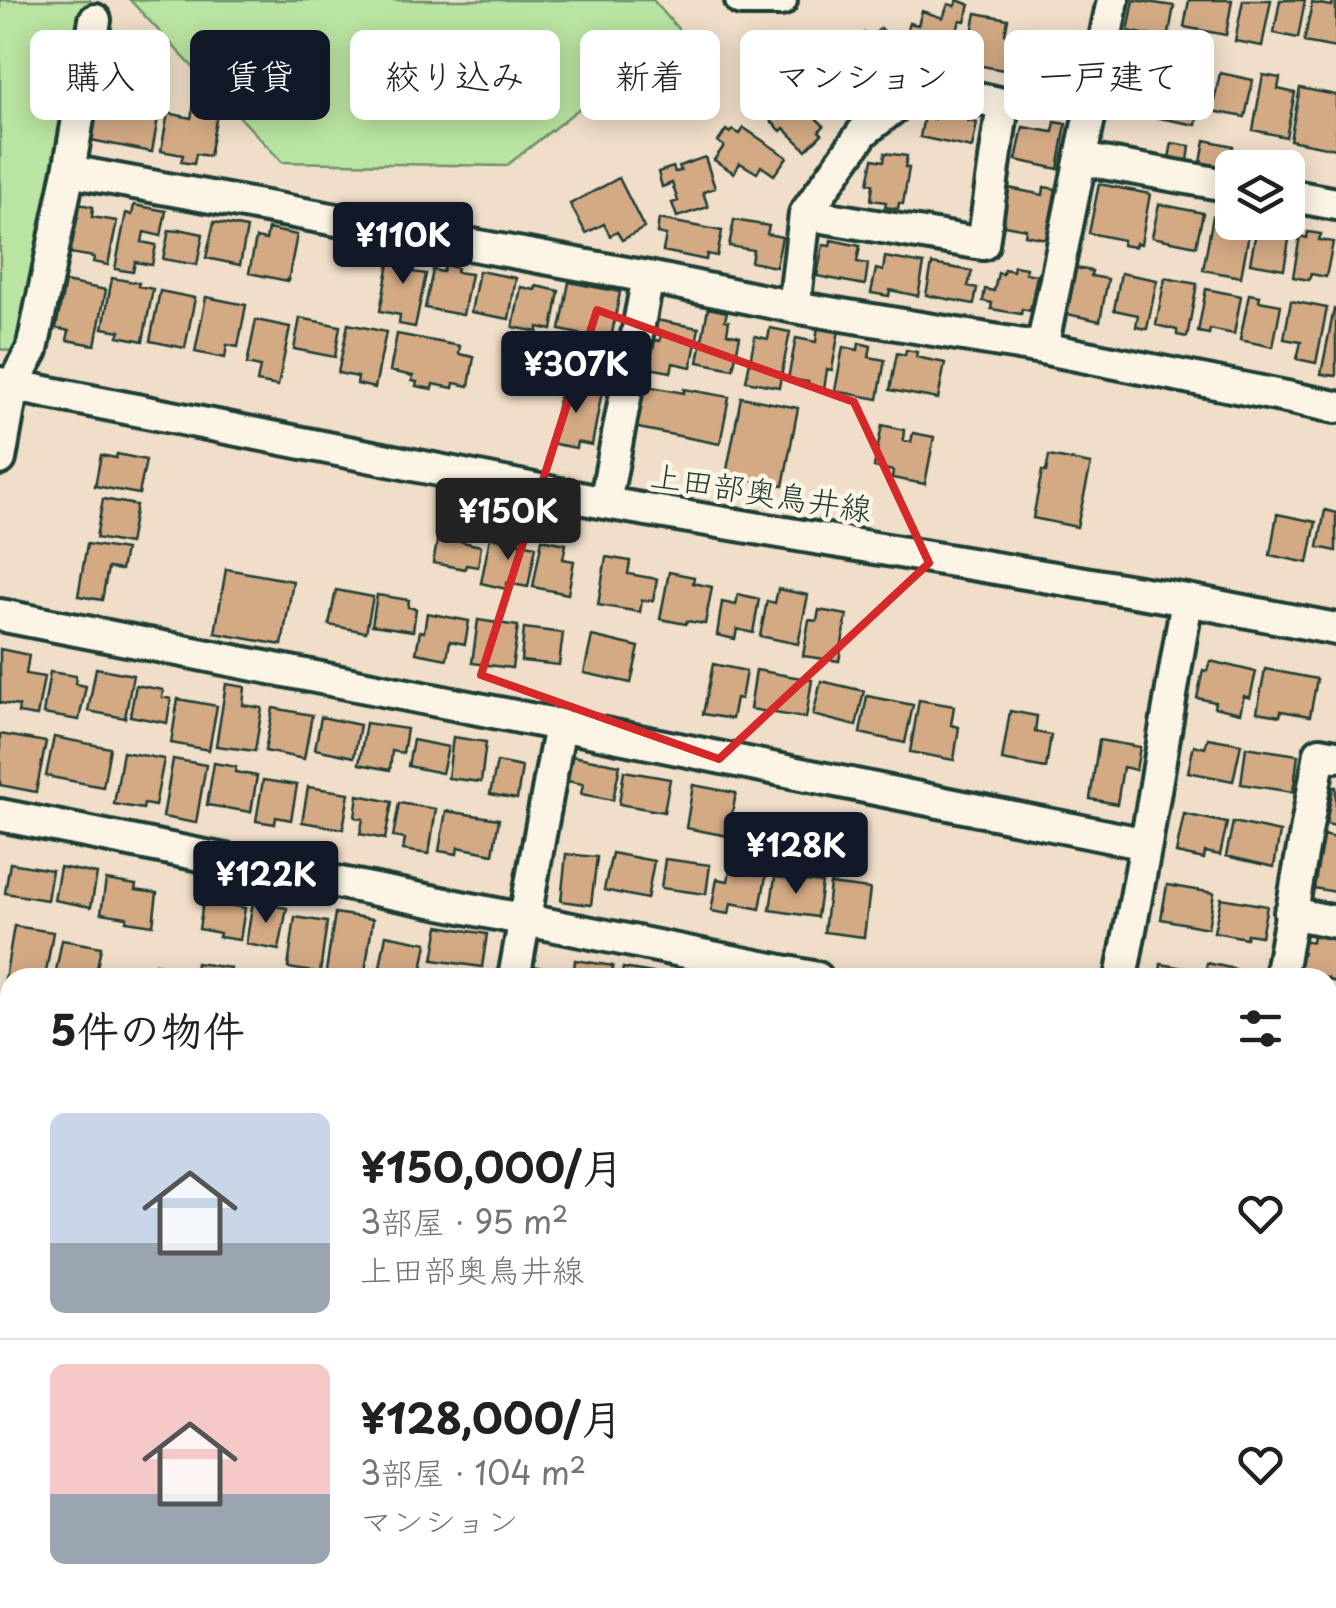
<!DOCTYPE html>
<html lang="ja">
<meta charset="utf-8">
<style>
:root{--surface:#fff;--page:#f2f2f2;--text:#202124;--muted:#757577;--line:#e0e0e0;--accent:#111827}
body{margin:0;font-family:"Playpen Sans","Klee One",sans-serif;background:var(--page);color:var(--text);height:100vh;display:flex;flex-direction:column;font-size:38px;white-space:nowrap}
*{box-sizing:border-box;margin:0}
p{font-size:32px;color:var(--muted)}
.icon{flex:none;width:55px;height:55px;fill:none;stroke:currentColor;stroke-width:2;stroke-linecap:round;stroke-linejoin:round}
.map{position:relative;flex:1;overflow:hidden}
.drawer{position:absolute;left:0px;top:968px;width:1338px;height:642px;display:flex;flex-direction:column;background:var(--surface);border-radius:30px 30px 0 0;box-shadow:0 5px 25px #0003}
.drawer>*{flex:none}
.hud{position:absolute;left:30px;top:30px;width:1278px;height:90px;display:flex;gap:20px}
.fabs{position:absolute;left:1215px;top:150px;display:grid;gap:20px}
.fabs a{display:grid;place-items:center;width:90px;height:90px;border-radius:15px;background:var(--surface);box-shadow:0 5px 25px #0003;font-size:50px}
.price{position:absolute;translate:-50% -85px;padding:0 22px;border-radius:10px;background:var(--accent);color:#fff;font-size:32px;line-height:65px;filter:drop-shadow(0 2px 5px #0008)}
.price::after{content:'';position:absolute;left:50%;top:60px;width:30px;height:22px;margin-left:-15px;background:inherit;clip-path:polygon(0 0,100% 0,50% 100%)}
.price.on{background:#222;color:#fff}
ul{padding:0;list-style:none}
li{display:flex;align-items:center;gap:30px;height:250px;padding:0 50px}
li+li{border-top:2px solid var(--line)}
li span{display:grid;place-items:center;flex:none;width:280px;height:200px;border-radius:15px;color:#555}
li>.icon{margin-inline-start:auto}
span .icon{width:120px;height:120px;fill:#fffc;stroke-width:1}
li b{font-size:42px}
h2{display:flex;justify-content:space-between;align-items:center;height:120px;padding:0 50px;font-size:42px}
.chip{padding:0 35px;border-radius:15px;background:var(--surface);box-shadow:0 5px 25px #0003;font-size:35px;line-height:90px}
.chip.on{background:var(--accent);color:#fff}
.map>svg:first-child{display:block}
.green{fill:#bae4a1;stroke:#6c906a;stroke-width:2.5}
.building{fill:#d4aa85;stroke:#1f3d34;stroke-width:2.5}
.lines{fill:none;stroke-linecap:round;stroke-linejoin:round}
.minor-casing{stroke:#1f3d34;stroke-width:38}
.minor{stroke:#fcf5e5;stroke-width:30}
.marked{fill:none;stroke:#d62828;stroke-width:8;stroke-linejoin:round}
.labels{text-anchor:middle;stroke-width:9;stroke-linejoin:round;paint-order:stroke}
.street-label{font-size:32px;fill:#1f3d34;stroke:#fcf5e5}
</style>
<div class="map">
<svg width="1336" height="1608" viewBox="0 0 1336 1608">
<rect width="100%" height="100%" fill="#f0dec8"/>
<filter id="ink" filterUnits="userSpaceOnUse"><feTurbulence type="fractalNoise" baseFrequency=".01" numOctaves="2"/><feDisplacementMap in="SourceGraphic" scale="20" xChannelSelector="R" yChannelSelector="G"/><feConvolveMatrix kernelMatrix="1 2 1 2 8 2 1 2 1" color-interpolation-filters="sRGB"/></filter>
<g filter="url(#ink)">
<path class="green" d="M0,0H90L22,354L0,349Z
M130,0H653L679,30L506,166L282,162Z
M1328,1085L1336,1086V1263L1328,1262Z"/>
<path class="building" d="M957,0L970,5L965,21L960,20L957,31L965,33L959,49L954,48L952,56L904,41L909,23L918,25L922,11L943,18L948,4L955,6Z
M1134,0L1174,6L1168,39L1128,31Z
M1189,0H1232L1226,35L1184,27Z
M1243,0H1271L1262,46L1235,41Z
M1280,0H1305L1298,38L1274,33Z
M1333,0H1336V48L1304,42L1312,3L1332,6Z
M976,13L1008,19L1005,34L1022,38L1019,54L1012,53L1009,71L966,63Z
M881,28L906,56L900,61L905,66L886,84L881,79L878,81L848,48L864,33L869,39Z
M122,45L163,53L155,95L141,93L142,87L125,84L126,80L116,77Z
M1056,51L1078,56L1069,100L1048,95L1050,87L1026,83L1031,55L1054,59Z
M1123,55L1171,64L1170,69L1182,71L1180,78L1204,83L1196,125L1154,117L1155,109L1114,101Z
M835,61L858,87L852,92L859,100L840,116L819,92L813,97L800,82L820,69L822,72Z
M1220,73L1253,80L1245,117L1212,111Z
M1263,75L1280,78L1278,89L1295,93L1286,137L1253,130Z
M1300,88L1336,95V149L1290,140Z
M789,100L795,105L799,101L824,126L819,131L822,134L806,150L784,128L781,131L765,115L779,101L783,105Z
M194,105L218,110L209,156L196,154L194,164L181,162L183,155L161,151L168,113L191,118Z
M98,106L158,118L152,152L91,140Z
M937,107L969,114L968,121L977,123L972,148L920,137L924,117L934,119Z
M1055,122L1066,124L1058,169L1016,160L1023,127L1053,132Z
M744,128L787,157L774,175L761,166L757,173L740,163L734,173L714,160L724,146L718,142L726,130L730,133L733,130L740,134Z
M1205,140L1233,146L1229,168L1201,163Z
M1172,143L1190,146L1188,162L1169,158Z
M885,153L907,156L905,167L909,168L903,204L899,203L898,209L885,207L886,202L871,200L873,184L868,183L873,159L884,161Z
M705,157L715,188L703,192L708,207L677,217L672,203L678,201L672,183L662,187L658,172L673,167L675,172L681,171L679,166Z
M619,178L644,228L622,240L617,232L610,236L604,224L586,233L570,204Z
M1099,184L1150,194L1141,244L1136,243L1135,247L1122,245L1123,240L1089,233Z
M1044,187L1056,189L1046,239L1025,235L1026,229L999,224L1005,195L1008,196L1009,188L1043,195Z
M80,204L93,207L92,217L117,221L108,265L93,262L94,257L70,253Z
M1159,204L1203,213L1196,246L1152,237Z
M134,205L166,211L161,236L144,232L142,242L156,245L152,265L135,262L133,272L115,269L126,213L132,215Z
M1213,216L1232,220V222L1251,223L1241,277L1203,270Z
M659,219L722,231L717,256L707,254L706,260L663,251L666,235L657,233Z
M734,220L769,226L767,234L782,237L776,267L751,262L753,250L729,246Z
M214,222L247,228L240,265L206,258Z
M1257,227L1290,234L1284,269L1250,263Z
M179,229L203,234L197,265L163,259L169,230L179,231Z
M268,229L297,235L288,281L249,273L256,238L266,240Z
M1308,232L1321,234L1319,240L1333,242L1326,277L1311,274L1309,280L1293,277L1300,236L1307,238Z
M831,240L860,246L857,262L868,264L865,285L817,276L823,245L830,246Z
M392,247L417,253L413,272L426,274L415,327L399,324L400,315L380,311Z
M885,257L924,264L918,296L890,290L889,296L871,293L876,269L883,271Z
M932,264L972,271L968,286L977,288L974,304L926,295Z
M445,265L457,268L456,272L471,274L463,315L425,308L433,270L443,272Z
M1014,266L1026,268L1025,273L1037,275L1030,311L1022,309L1021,314L991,309L992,303L983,301L985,289L994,291L998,273L1003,274L1004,269L1013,271Z
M1076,268L1092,271L1091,276L1108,279L1100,321L1067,314Z
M479,271L516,278L509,319L471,312Z
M1121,273L1157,280L1147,329L1136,327L1138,315L1114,310Z
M112,278L139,283L138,286L153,289L143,341L118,336L120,331L103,328Z
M1165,278L1197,284L1187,337L1177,335V330L1156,325Z
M65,282L106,290L95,345L67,340L69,331L56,328Z
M569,282L620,292L611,339L596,336L595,344L577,341L579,334L560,330Z
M536,286L559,291L552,330L538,327V332L513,327L521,287L535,290Z
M1206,289L1241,296L1234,334L1210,329L1209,334L1198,332Z
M160,291L195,298L185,348L150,341Z
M1249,294L1260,296L1259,301L1281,305L1273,347L1240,340Z
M206,297L246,305L238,347L227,345L225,358L195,352Z
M1291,301L1327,308L1316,363L1297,359L1301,342L1284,339Z
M708,308L727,312L725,320L729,321L727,333L740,336L733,369L698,362Z
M1334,309L1336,310V376L1321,374Z
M300,318L340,326L335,357L294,349Z
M256,320L290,327L278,386L257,382L260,367L247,364Z
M656,320L699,328L691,367L673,363L671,372L649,368L655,340L660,341L661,334L654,333Z
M348,324L386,332L375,388L357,384L358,377L338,373Z
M818,326L839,330L832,370L827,369L824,390L806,387L808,382L788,379L796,338L816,342Z
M770,328L790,332L779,387L746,381L755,336L768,339Z
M397,334L460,346L459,354L474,357L469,386L454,383L453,388L433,384L432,389L416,386L417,382L412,381L413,376L390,371Z
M859,343L871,346L869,357L885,360L878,399L835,391L843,347L858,350Z
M906,350L917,352L916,357L945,363L938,399L890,390L897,353L905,355Z
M562,382L602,391L592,445L577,442L576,448L550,443Z
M641,385L684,393V389L729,397L720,444L633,427Z
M741,397L798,408L783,486L726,475Z
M882,425L904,430L903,441L911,442L913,433L934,437L925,484L892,478L893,471L874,467Z
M117,454L146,460L139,494L95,486L101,455L116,458Z
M1049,456L1091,464L1077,527L1033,518L1042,471L1046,472Z
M103,499L136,505L129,544L96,538Z
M1325,510L1336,513V551L1318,547Z
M1277,514L1316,522L1308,563L1270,555Z
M439,532L463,536L462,542L481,546L478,567L466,565L465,569L433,563Z
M490,537L536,546L528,587L507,583L506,589L481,583Z
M542,539L566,544L563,559L574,561L568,594L533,587Z
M87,544L125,550L121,570L108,568L102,600L78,596Z
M606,557L630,561L628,574L657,579L653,601L642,600L640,612L598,605Z
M226,569L293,581L282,645L215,633Z
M669,572L694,577L693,583L712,587L705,624L687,621L686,624L660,619Z
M778,589L808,595L798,644L760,636L767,601L775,603Z
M336,590L373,597L366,632L329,625Z
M738,594L759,599L753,633L737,629L735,639L717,635L722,602L736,605Z
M377,595L409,600L408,607L416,609L413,631L372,625Z
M819,610L847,615L839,661L803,656L809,620L817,621Z
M427,613L469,621L465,644L450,641L447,659L416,653L420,631L424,632Z
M478,620L518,626L512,668L472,663Z
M524,628L563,633L559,665L521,661Z
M592,636L639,647L631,683L584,673Z
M0,649L29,655L26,674L44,677L37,716L18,713L19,706L0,703Z
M1210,661L1256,672L1250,698L1244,696L1240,713L1214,707L1215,702L1197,698L1203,670L1207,671Z
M713,664L746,671L741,699L736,698L732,719L703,714Z
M96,668L133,675L125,718L88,711Z
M1265,669L1317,679L1310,716L1281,711L1280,716L1257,712Z
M756,670L812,680L806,718L750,709Z
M50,672L76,676L75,684L86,686L79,720L43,714Z
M821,681L864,691L856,726L813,715Z
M226,684L245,687L243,705L262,708L255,751L216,746Z
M136,685L163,690L162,697L171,699L167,723L130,716Z
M867,696L913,705L905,743L860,733Z
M178,699L217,706L209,750L171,743Z
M919,700L954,706L951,725L959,727L954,760L910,752Z
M273,708L312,715L304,759L265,751Z
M1010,711L1037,716L1035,732L1051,735L1046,768L1002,760Z
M321,717L360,725L354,757L315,749Z
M366,723L407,729L403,753L392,751L390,770L359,764Z
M0,734L46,742L36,792L0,785Z
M54,737L110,748L103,787L46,776Z
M453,737L486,742L481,782L448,778Z
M1208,738L1241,744L1233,781L1188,772L1194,745L1205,748Z
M413,740L448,747L442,773L408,766Z
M1099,740L1140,747L1136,770L1123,767L1117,804L1090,799Z
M1246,747L1298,755L1293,792L1241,784Z
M123,752L164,759L155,806L144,804L143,809L114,804Z
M572,756L620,765L613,800L581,794L583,784L567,781Z
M173,759L206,765L196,823L163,817Z
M497,762L522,767L517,799L490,794Z
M214,763L236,767L235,772L257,776L251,812L207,805Z
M624,771L670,779L664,812L619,804Z
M263,780L297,785L291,820L276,817L275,824L256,821Z
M693,785L736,793L728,836L686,828Z
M308,787L349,793L343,829L302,822Z
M1333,787H1336V826L1326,824Z
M358,795L392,802L385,839L360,834L363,819L355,817Z
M399,803L436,809L429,854L403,850L405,839L393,837Z
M446,811L499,819L493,854L458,847L457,854L439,851Z
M1184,814L1227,823L1220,855L1205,852L1204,859L1176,853Z
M1233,822L1280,832L1274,867L1226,856Z
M1323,835L1336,838V892L1313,888Z
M612,853L654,861L647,899L604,890Z
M566,854L597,857L591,905L561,901Z
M665,859L710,865L706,894L661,888Z
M10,863L52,870L47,900L5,893Z
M60,867L97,874L91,907L54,900Z
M730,870L766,876L760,909L731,903L729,914L711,911L717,879L728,881Z
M775,877L822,883L817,917L770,910Z
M106,880L136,885L135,890L157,893L153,925L126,921L127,917L101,913Z
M830,884L870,889L864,937L824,932Z
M1167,885L1214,893L1208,928L1161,919Z
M204,896L235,901L234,906L245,908L240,940L219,937L220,933L199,929Z
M1221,898L1267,906L1261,936L1247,934L1246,938L1214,932Z
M253,902L287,908L279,950L246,944Z
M335,913L373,919L364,978H325Z
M295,917L327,922L320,973L288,968Z
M14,926L53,932L45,978H10V992L3,991Z
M439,926L487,934L482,967L433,960Z
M1313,934L1336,938V982L1328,980V978L1295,973L1302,940L1312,942Z
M386,935L427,943L421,976L380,967Z
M62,940L101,947L95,978L55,976Z
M575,960L613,966L611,978H573Z
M196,963L231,968L229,978H194Z
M1207,963L1235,969L1234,975L1244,978H1204Z
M155,964L186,969L185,978H153Z
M1161,964L1201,971L1200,978H1151L1152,971L1160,973Z
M528,965L566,972L565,978H526Z
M623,968L659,974L658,978H621Z
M6,1054L10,1055V1100L0,1098V1083Z
M0,1287L10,1293V1330L0,1324Z
M0,1367L10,1373V1391L4,1401L0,1399Z
M1328,1397L1336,1398V1436L1328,1435Z
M1332,1535L1336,1537V1581L1328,1576V1542Z
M4,1585L10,1589V1600H28L41,1608H0V1591Z
M522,1600H571L567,1608H530L521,1602Z
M773,1600H808L803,1608H786Z
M833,1600H855L869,1608H828Z
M1029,1600H1065L1060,1608H1043Z
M1088,1600H1135L1131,1608H1101Z
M1208,1600H1229L1242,1608H1204Z"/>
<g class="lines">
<g class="minor-casing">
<path id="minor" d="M741,0H781
M1081,159L1232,186
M69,171L95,20
M1288,195L1336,204
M794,307L805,214L863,132L922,85L1003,104L983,244L805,214
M1042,348L1113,0
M0,383L605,503L1187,600L1336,629
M0,459L13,385L32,350L69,171L648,277L794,307L1042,348L1336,407
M605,503L648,277
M0,615L560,725L1146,844
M0,815L817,978
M1290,913L1336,922
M514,978L560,725
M1121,978L1146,844L1187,600
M1280,978L1320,753L1336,756
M0,1018L10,1020
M1328,1075L1336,1077
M0,1230L10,1236
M1328,1275L1336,1276
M0,1464L10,1470
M1328,1503L1336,1505
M245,1600L260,1608
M652,1600L666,1608
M282,1608L287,1600
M508,1608L513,1600
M942,1608L947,1600
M1187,1608L1191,1600"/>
</g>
<use href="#minor" class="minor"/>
</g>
</g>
<path class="marked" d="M597,310L854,402L929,563L719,759L481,675Z"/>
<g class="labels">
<g class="street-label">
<text transform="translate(761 493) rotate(9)" y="11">上田部奥鳥井線</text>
</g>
</g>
</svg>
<div class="fabs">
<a><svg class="icon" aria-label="layers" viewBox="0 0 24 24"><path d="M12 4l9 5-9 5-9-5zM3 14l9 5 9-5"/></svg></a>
</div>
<b class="price" style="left:403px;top:287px">¥110K</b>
<b class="price" style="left:576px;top:416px">¥307K</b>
<b class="price on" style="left:508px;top:563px">¥150K</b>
<b class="price" style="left:796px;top:897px">¥128K</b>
<b class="price" style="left:266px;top:926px">¥122K</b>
<div class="hud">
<a class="chip">購入</a>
<a class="chip on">賃貸</a>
<a class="chip">絞り込み</a>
<a class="chip">新着</a>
<a class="chip">マンション</a>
<a class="chip">一戸建て</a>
</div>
<section class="drawer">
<h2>5件の物件<svg class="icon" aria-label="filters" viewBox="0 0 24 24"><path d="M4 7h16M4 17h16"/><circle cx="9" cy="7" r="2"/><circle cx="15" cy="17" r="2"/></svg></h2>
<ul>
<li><span style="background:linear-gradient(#c9d6e8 65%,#9aa5b1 0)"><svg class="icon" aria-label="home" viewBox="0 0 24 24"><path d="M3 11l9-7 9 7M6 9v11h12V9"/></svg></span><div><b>¥150,000/月</b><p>3部屋 · 95 m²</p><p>上田部奥鳥井線</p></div><svg class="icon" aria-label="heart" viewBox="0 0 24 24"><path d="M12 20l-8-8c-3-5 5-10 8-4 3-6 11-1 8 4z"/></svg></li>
<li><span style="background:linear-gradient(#f6c9c9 65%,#9aa5b1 0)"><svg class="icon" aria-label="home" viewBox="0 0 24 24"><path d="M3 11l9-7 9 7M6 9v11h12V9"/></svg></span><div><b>¥128,000/月</b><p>3部屋 · 104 m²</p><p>マンション</p></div><svg class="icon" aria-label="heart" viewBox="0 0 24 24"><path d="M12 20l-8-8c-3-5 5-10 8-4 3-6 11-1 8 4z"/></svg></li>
</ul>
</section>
</div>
